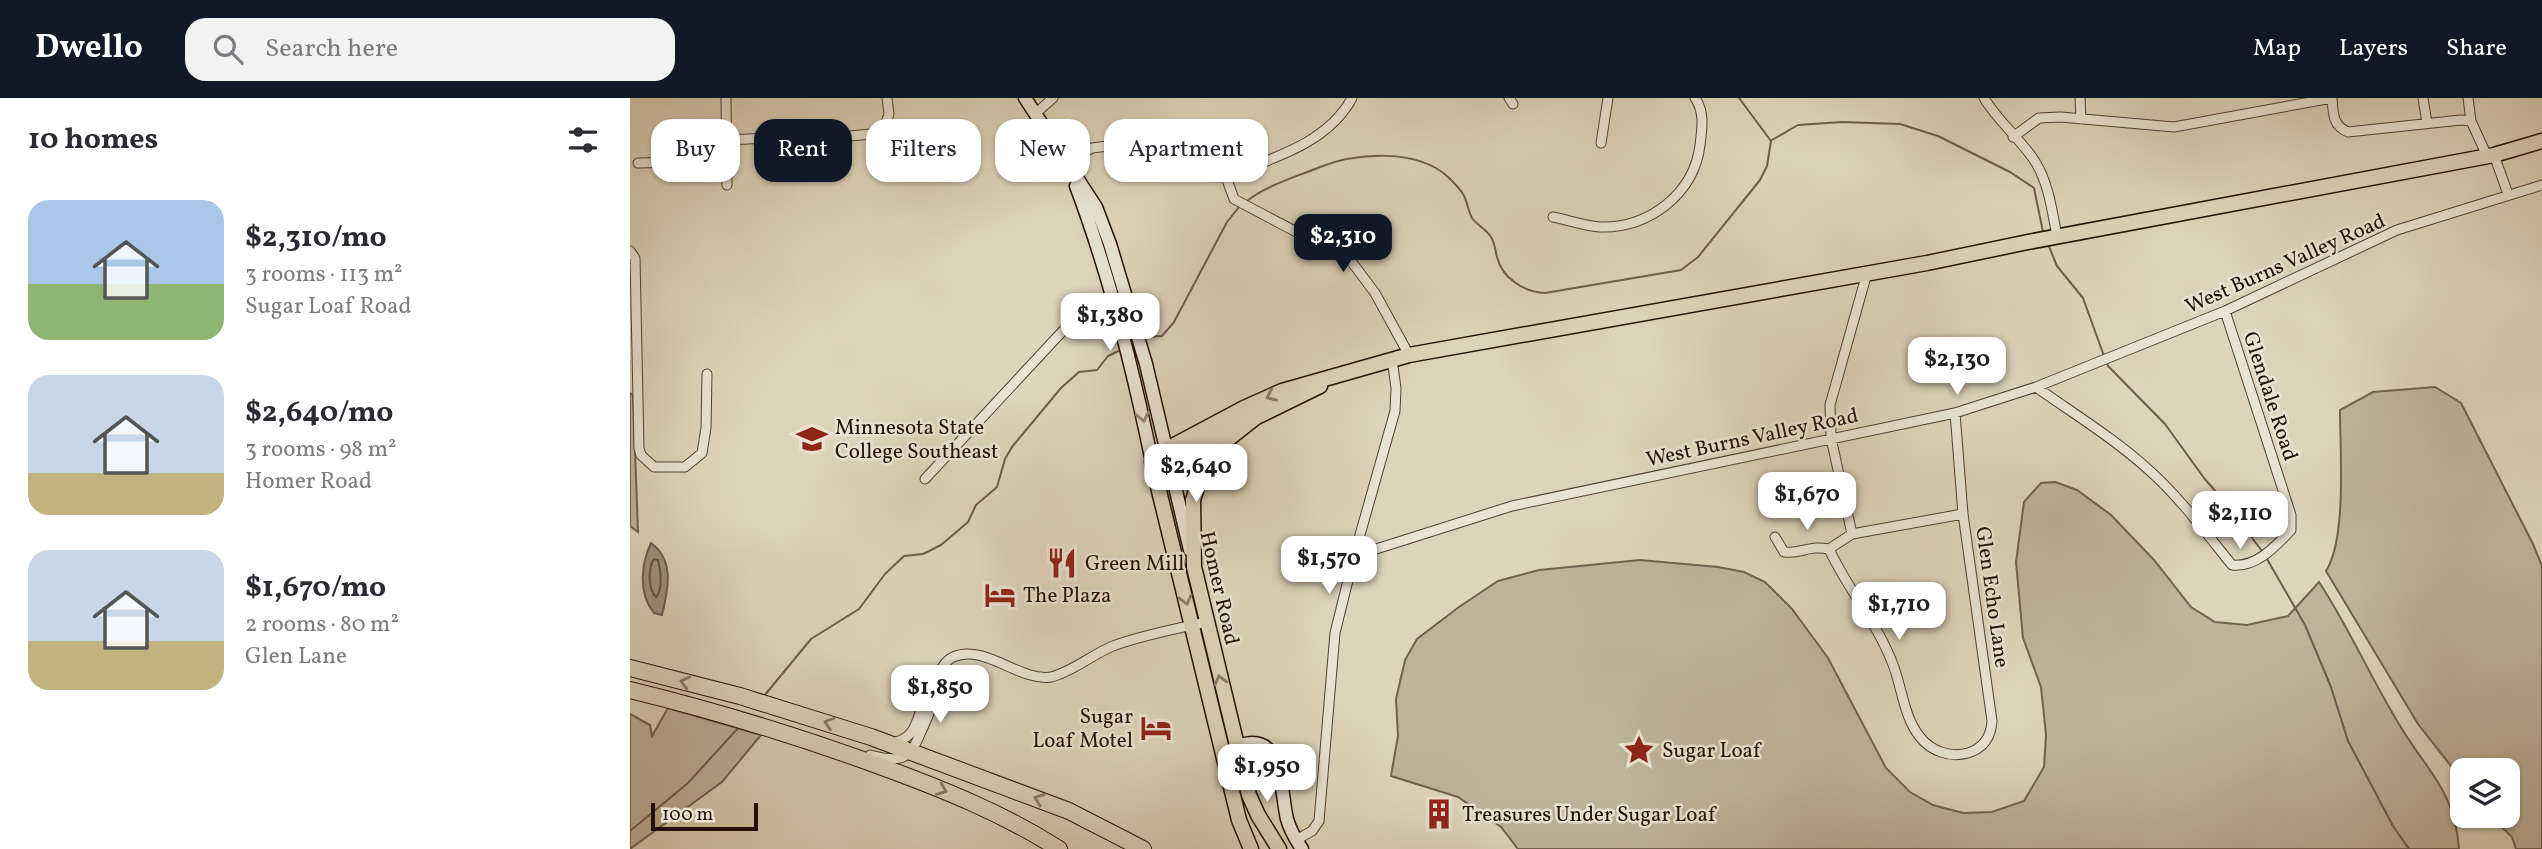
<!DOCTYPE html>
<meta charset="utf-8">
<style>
:root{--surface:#fff;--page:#f2f2f3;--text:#2b2b33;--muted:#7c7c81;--accent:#111827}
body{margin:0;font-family:Vollkorn,serif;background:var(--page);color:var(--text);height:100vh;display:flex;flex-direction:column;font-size:26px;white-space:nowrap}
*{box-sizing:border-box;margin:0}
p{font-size:23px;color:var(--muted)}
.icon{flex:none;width:38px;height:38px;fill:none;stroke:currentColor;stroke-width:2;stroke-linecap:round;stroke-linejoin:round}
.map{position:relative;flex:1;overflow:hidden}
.drawer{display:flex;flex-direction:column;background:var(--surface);width:630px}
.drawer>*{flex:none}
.top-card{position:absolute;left:21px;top:21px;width:665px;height:63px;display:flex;gap:14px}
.buttons{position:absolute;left:1820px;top:660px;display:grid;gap:14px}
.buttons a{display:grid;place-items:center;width:70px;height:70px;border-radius:14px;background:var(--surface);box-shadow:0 2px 5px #0004;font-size:35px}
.scale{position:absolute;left:21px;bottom:18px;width:107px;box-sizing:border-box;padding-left:7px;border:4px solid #251007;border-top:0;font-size:19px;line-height:24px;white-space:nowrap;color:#251007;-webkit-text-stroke:5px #eae3d3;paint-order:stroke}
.price{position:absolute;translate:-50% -60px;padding:0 16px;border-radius:14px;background:#fff;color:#222;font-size:23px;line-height:46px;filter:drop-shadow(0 2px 4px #0008)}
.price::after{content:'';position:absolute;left:50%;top:42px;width:21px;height:16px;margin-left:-10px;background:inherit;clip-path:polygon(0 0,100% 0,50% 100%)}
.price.current{background:var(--accent);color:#fff}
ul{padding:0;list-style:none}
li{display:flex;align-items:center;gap:21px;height:175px;padding:0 28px}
li span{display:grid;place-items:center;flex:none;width:196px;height:140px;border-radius:21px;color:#555}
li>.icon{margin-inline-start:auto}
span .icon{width:84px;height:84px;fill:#fffc;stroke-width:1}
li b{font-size:30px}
h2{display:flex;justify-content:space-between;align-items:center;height:84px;padding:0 28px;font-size:30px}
.chip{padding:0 24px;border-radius:21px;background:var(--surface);box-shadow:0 2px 5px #0004;font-size:24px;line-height:63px}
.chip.current{background:var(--accent);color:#fff}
header{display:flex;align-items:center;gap:42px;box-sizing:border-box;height:98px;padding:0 35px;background:var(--accent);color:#fff}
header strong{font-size:33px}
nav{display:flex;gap:38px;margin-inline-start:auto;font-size:24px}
.search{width:490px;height:63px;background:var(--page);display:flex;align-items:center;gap:18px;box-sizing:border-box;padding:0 24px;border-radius:21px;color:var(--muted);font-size:26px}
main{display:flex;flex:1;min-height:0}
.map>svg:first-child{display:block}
.green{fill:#bfb39c;stroke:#726252;stroke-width:2}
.water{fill:#9f917e;stroke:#6e5d4e;stroke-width:2}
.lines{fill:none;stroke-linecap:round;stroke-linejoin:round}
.shore{stroke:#625042;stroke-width:2}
.stream{stroke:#6e5d4e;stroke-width:2}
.street-casing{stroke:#534134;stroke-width:11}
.secondary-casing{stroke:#251007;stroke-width:15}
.primary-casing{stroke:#251007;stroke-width:17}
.highway-casing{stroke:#251007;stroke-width:18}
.street{stroke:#eae3d3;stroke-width:9}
.secondary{stroke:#eae3d3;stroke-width:12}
.primary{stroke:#ded4bb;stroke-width:14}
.highway{stroke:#ded4bb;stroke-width:16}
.oneway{stroke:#8b7c6a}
.oneway2{stroke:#918477}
.labels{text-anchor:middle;stroke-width:5;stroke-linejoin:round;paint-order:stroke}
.street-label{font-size:21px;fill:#251007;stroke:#eae3d3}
.poi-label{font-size:21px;fill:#251007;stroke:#eae3d3;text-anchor:start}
</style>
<header>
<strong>Dwello</strong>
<div class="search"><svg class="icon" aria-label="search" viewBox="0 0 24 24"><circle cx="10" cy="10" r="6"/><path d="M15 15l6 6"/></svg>Search here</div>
<nav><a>Map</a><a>Layers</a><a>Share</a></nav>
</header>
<main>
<section class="drawer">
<h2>10 homes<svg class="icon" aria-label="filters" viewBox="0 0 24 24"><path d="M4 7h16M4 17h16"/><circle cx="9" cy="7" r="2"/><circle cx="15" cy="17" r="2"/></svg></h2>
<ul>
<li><span style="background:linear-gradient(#a9c7e8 60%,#8fb573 0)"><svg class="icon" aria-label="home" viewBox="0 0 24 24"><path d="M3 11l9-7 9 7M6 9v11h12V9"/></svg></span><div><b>$2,310/mo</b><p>3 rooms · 113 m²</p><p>Sugar Loaf Road</p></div></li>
<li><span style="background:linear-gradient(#c9d6e8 70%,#c2b280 0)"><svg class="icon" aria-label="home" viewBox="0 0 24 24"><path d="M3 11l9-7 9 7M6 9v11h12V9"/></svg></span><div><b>$2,640/mo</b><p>3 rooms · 98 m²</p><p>Homer Road</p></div></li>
<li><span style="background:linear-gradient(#c9d6e8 65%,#c2b280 0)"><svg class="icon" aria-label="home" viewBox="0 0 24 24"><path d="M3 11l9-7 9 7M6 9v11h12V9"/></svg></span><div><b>$1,670/mo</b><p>2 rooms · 80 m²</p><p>Glen Lane</p></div></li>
</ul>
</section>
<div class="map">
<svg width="1912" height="751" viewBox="0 0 1912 751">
<rect width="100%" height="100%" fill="#ded4bb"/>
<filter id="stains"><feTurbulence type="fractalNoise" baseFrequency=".00286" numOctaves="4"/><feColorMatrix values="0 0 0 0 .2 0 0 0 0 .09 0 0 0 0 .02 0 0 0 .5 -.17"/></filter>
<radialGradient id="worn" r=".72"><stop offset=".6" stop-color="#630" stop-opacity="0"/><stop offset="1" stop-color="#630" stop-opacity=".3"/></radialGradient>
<path class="green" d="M1805,289L1831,305L1903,446L1912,468V751H1886L1882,739L1860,718H1878V672H1832V682L1788,626L1696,473C1717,440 1710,352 1710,312L1743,294Z
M0,295L3,297L8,434L0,428Z
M1425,384L1447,392L1481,417L1524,462L1561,509L1585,524L1617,527L1658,518L1689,484C1720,531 1742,583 1772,631C1799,675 1825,694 1829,751H888L871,729L828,699L761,678L768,638L766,601L775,562L787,541L829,509L868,483L909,472L1010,462L1088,469L1114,474L1135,484L1162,511L1198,560L1256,670L1280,694L1303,707L1333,715L1362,714L1394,703L1414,669L1416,637L1411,589L1393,540L1386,464L1394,404L1411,385Z
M38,610L131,637L92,684L0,751V616L20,627L22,638Z"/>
<path class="water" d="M21,445C45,462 38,492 32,517L24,515C8,496 11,466 21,445Z"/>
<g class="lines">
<path class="shore" d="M24,461L28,462C31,473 33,492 26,499C18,492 18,470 24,461Z"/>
<path class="stream" d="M1142,42L1168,27L1212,24L1270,26L1308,38L1380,74L1404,90L1413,134
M617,103C637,87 666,79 690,69C726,55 787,50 818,79C823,84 833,93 835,100C838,107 838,113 842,120C847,127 856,131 861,139C865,145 865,152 867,159C872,180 894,194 915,195L1051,172L1068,159L1130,82L1137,68L1141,43L1109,0
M1418,146L1427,168L1453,200L1474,258
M514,239L532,238L544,224L597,124L609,109
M1476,263L1478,268L1535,326L1574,380L1594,403L1632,453
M1637,461L1675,527L1701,589L1718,643L1763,728L1779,751
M134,598L181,541L229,511L255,476L274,458L293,456L311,447L338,424L346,407L367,389L375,361L382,349L431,290L449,274L467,272L478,258L491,252
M0,733L58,685L109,629"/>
<g class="street-casing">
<path id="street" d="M96,0L97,87
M879,0L883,6
M1354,0C1369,25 1392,42 1406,65C1419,87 1422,113 1427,138
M1450,0L1451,21
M1702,0C1703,16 1703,28 1718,34L1831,22L1841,23L1857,58
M1793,0L1797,25
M1838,0L1841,23
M405,16L423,0
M1383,39L1409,20L1431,19L1544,29L1702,0
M97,42C149,38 202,43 253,34L259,16L257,0
M971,45L978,0
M1864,57L1878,96
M8,65L96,63
M437,65L462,50L494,46L538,67L571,78L596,79L604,101L721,163L745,195L779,257
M596,79C642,60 697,46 722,0
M923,119C938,122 955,128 971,129C1019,130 1064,96 1070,47C1072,31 1075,14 1065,0
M0,153L5,160L9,350L11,357L24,369H55L72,355L76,330L77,276
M1406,289C1444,316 1485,341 1520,373C1551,401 1576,435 1602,467C1626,470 1646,448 1661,432V417L1595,213
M1325,315L1333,416L1362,623C1361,639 1354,650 1338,655C1320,660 1301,653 1290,639C1273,618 1272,588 1262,564C1246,523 1217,490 1199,451L1222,436L1333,416
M295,381L442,223L486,212
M1222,436L1201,340L1200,307L1237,175
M1145,439L1154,454C1173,456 1177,447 1199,451
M724,458L882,408L1325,315L1406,289L1595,213L1767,132L1912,87
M261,645C294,640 283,610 303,593
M240,657C268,664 279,664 290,636C295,625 301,613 304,601C306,588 308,566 323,559C354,545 390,584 421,579C440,575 463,556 483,548C512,537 546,531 576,524
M666,742L682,733L689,723L705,535L724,458L765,313L766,290L762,261"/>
</g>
<g class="secondary-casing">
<path id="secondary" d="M395,0L466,109L480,146L516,266L560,452
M446,88C480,178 503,271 522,364
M608,648C654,631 650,692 657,721C660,732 666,742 672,751"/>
</g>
<g class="primary-casing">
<path id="primary" d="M625,320L587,350L571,377L563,402L564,469L619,697L628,717L649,751
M522,364L537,351L614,310L652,293L779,257L1297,165L1398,144L1864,57L1912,43
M522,364L609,722L621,751
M522,364L539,362L690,288"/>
</g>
<g class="highway-casing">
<path id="highway" d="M0,570L110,598L241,639L439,713L513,751
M0,592C86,613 171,639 255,670C315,692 374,716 429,751"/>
</g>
<use href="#street" class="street"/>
<use href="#secondary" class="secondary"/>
<use href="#primary" class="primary"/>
<use href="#highway" class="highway"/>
</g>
<defs><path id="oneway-chevron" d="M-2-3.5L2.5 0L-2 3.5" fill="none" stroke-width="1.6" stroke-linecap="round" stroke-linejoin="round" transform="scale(1.75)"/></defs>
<g class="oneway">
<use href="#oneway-chevron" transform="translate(641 298) rotate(156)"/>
<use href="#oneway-chevron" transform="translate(556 502) rotate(76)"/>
<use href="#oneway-chevron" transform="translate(590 582) rotate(-105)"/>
<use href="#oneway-chevron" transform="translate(55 584) rotate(-166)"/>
<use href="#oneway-chevron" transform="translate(199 625) rotate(-162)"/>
<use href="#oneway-chevron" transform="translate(312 692) rotate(22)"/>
<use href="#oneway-chevron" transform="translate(409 701) rotate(-160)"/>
</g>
<use class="oneway2" href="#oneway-chevron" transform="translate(513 319) rotate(78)"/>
<defs>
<g id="university-bare" transform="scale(2.415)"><path d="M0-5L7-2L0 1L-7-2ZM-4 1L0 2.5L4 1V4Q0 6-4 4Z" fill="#8f2418" stroke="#eae3d3" stroke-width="2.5" paint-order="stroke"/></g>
<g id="restaurant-bare" transform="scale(2.415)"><path d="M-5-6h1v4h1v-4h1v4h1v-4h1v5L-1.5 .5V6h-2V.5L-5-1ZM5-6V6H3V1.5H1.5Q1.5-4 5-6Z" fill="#8f2418" stroke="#eae3d3" stroke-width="2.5" paint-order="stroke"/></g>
<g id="hotel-bare" transform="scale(2.415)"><path d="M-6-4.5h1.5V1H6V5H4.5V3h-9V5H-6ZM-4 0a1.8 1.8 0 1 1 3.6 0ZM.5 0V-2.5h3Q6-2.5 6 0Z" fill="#8f2418" stroke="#eae3d3" stroke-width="2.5" paint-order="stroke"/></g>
<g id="sight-bare" transform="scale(2.415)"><path d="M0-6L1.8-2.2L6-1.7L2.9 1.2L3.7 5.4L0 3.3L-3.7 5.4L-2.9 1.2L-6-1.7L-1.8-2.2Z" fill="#8f2418" stroke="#eae3d3" stroke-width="2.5" paint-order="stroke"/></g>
<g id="building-bare" transform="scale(2.415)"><path d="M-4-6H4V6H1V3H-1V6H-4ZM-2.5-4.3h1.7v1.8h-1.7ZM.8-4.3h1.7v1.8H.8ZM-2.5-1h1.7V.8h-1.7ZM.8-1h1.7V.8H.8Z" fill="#8f2418" stroke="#eae3d3" stroke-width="2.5" paint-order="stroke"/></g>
</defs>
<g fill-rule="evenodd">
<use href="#university-bare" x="182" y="341"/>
<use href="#restaurant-bare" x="432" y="465"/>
<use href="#hotel-bare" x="370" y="497"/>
<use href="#hotel-bare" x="526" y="630"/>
<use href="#sight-bare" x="1009" y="652"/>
<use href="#building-bare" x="809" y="716"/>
</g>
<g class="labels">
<g class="street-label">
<text transform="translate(1655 165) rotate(-24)" y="7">West Burns Valley Road</text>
<text transform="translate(1641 298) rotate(72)" y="7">Glendale Road</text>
<text transform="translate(1122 339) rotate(-12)" y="7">West Burns Valley Road</text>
<text transform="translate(590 490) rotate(77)" y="7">Homer Road</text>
<text transform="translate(1363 499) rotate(82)" y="7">Glen Echo Lane</text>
</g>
<g class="poi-label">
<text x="205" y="336">Minnesota State<tspan x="205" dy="24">College Southeast</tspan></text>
<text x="455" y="472">Green Mill</text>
<text x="393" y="504">The Plaza</text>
<text x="503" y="625" text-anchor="end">Sugar<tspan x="503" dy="24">Loaf Motel</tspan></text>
<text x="1032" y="659">Sugar Loaf</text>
<text x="832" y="723">Treasures Under Sugar Loaf</text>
</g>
</g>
<rect width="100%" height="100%" filter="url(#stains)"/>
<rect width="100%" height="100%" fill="url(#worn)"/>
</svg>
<div class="buttons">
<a><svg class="icon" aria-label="layers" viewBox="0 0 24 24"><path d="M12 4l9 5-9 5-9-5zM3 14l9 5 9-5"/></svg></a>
</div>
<div class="scale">100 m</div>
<b class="price current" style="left:713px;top:176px">$2,310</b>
<b class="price" style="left:480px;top:255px">$1,380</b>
<b class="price" style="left:1327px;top:299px">$2,130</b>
<b class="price" style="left:566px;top:406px">$2,640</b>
<b class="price" style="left:1177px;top:434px">$1,670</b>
<b class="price" style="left:1610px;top:453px">$2,110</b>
<b class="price" style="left:699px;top:498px">$1,570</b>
<b class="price" style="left:1269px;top:544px">$1,710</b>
<b class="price" style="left:310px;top:627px">$1,850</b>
<b class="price" style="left:637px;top:706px">$1,950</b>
<div class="top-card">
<a class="chip">Buy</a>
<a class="chip current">Rent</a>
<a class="chip">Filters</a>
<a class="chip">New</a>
<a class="chip">Apartment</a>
</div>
</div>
</main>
